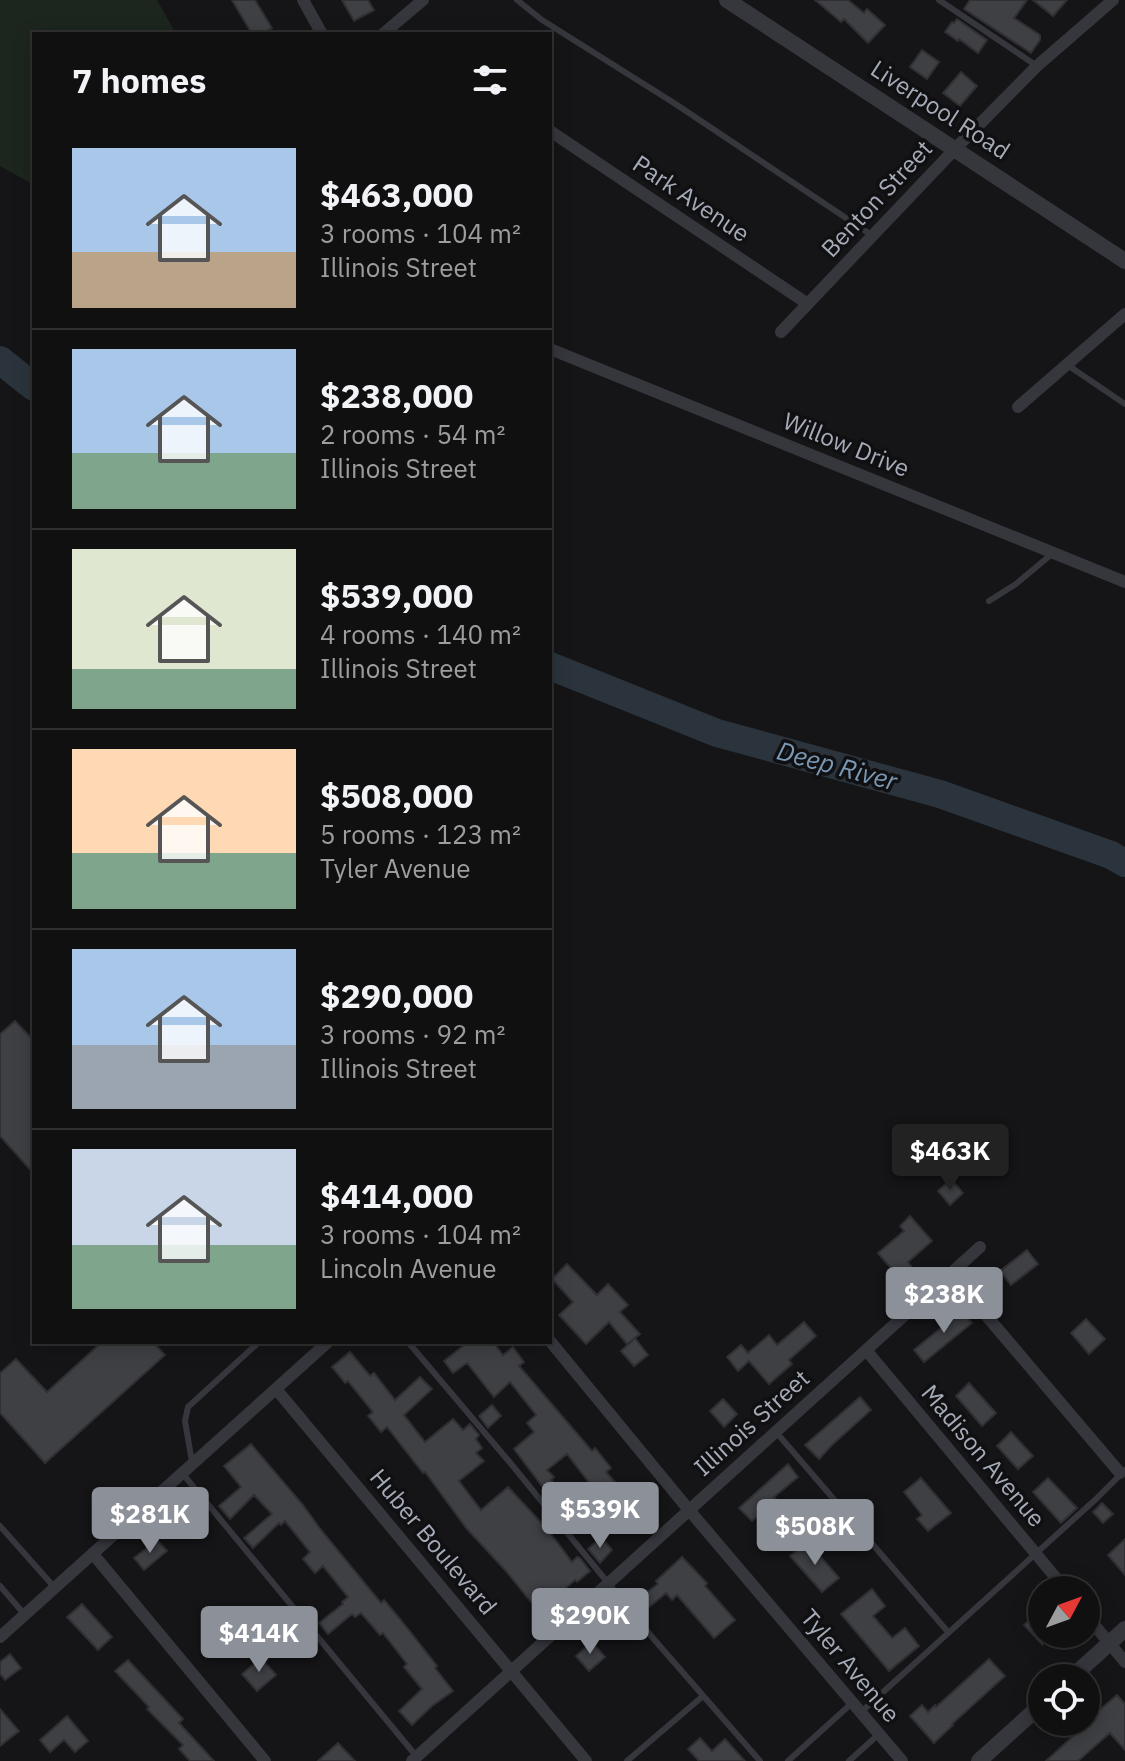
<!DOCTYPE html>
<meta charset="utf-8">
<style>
:root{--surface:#101011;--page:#19191a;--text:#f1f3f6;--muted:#9c9d9f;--line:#303031;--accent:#8c9099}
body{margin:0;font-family:"IBM Plex Sans",sans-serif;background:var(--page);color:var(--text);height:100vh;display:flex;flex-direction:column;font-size:30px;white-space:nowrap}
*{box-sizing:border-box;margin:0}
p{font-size:26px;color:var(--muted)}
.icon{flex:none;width:44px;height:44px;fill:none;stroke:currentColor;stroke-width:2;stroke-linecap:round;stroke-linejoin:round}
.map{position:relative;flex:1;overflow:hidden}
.sheet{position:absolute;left:32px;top:32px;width:520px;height:1312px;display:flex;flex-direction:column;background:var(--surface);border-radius:0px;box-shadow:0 4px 20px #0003,0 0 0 2px var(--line)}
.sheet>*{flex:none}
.needle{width:52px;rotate:49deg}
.controls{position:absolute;left:1028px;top:1576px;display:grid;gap:16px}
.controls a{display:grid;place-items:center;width:72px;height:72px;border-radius:50%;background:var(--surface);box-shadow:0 4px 20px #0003,0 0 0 2px var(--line);font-size:40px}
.price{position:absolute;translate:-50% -68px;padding:0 18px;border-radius:8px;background:var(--accent);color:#fff;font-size:26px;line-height:52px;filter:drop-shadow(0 2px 4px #0008)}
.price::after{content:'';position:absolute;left:50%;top:48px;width:24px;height:18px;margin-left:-12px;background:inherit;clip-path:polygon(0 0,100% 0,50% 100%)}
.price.selected{background:#222;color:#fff}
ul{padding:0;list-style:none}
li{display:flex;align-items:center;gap:24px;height:200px;padding:0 40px}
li+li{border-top:2px solid var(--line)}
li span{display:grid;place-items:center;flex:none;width:224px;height:160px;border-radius:0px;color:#555}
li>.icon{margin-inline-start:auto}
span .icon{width:96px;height:96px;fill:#fffc;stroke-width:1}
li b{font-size:34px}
h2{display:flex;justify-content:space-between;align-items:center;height:96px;padding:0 40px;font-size:34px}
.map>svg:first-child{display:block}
.green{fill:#1d261e}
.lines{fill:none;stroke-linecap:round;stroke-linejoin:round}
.river{stroke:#2b343c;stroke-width:28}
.building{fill:#3f4044;stroke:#2f2f34;stroke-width:2}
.service{stroke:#36373d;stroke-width:6}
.minor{stroke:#36373d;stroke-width:12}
.tertiary{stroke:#36373d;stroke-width:16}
.labels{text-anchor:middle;stroke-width:7;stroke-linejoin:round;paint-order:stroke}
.street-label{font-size:24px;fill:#a6abb8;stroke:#101012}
.water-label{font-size:26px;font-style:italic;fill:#7b98b5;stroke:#101012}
</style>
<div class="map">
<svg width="1125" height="1761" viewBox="0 0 1125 1761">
<rect width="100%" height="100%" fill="#151517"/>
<path class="green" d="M0,0H157L176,34H34V185L0,166Z"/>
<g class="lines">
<path class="river" d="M0,360L34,387
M550,666L717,733L940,794L1111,855L1125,863"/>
</g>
<path class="building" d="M232,0H255L272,28L261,34H252Z
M342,0H368L374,10L354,21Z
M815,0H848L864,13L867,9L885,25L868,43L844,19L841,22Z
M970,0H1027L1014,18L1040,35V40L1031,53L964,9Z
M1033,0H1067L1053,16Z
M957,19L987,40L978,53L959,39L958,41L945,32L952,22L954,23Z
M922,50L939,62L927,79L910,67Z
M961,72L977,86L960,106L943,93Z
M15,1021L34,1041V1174L0,1136V1034Z
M951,1179L963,1193L950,1205L938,1191Z
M910,1216L932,1241L908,1262L914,1270L901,1280L878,1253L904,1231L900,1226Z
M1027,1250L1038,1264L1011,1285L1000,1271Z
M567,1264L597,1295L608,1284L628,1305L620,1312L640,1334L627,1344L609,1322L586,1344L559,1315L573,1302L552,1279Z
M958,1307L972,1323L924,1362L914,1350L947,1323L944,1320Z
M1086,1319L1105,1339L1089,1354L1071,1333Z
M804,1322L816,1336L789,1360L792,1364L769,1384L749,1361L738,1371L727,1357L741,1345L748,1353L769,1335L777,1345Z
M635,1338L648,1355L634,1366L621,1351Z
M102,1342H153L165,1355L45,1463L0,1413V1373L16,1359L47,1392Z
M468,1342H493L503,1355L513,1347L524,1362L519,1366L592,1451L595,1448L611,1468L606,1472L640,1510L627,1523L591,1485L567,1454L547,1470L554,1477L551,1480L564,1493L554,1502L514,1449L534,1432L527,1423L536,1415L510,1382L494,1397L467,1363L453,1373L444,1361Z
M350,1352L370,1376L374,1373L395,1400L420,1377L432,1389L404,1415L425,1442L453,1419L463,1430L470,1424L479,1435L476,1439L482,1448L476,1453L484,1461L459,1481L481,1510L508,1487L548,1530L572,1562L577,1557L580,1558L590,1571L577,1582L575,1580L539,1612L506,1571L467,1529L425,1472L423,1473L387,1427L381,1432L368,1416L373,1412L348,1381L345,1383L332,1367Z
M969,1383L996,1413L982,1426L956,1396Z
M860,1397L871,1410L832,1445L819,1459L805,1445Z
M723,1399L737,1414L724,1427L710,1411Z
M492,1405L501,1416L488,1428L479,1416Z
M1011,1432L1033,1456L1018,1469L997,1446Z
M251,1444L303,1505L321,1530L381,1603L384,1600L400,1619L437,1666L435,1668L453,1691L432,1706L412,1725L399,1711L422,1689L404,1667L407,1664L383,1633L380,1635L361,1613L355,1617L352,1614L328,1634L319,1623L343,1604L342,1602L348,1597L323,1566L315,1573L303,1559L310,1552L285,1521L281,1525L279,1523L253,1548L244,1538L272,1514L254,1495L230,1519L219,1506L241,1487L224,1466Z
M788,1464L798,1477L774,1497L781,1505L767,1519L762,1513L752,1521L739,1508Z
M921,1478L951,1513L928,1531L917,1519L922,1515L904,1492Z
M1048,1478L1077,1508L1061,1523L1033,1492Z
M1102,1503L1113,1514L1103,1523L1093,1512Z
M601,1537L612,1550L600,1563L588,1549Z
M1125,1539V1575L1108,1555Z
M157,1540L167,1551L144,1570L134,1558Z
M808,1542L839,1578L822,1592L790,1556Z
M682,1557L707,1583L705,1586L735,1620L714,1638L677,1595L672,1600L666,1593L641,1614L632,1603L658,1584L656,1581Z
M872,1589L885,1606L873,1616L892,1638L905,1628L919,1646L889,1671L841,1614Z
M82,1604L112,1637L98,1650L67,1617Z
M1042,1608V1644L1024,1625Z
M623,1611L632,1622L629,1625L631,1627L618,1636L608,1623Z
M592,1642L605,1657L589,1671L576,1656Z
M10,1654L21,1668L5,1680L0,1674V1662Z
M261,1658L276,1675L257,1691L242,1674Z
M989,1659L1005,1676L952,1724L953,1725L934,1743L910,1716L922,1705L928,1712L935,1705L936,1707Z
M128,1660L183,1719L179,1723L214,1761H190L179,1749L183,1745L147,1709L149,1707L115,1671Z
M1117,1695L1125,1704V1750L1110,1733L1078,1761H1046L1097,1714L1096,1713Z
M0,1709L19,1731L0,1746Z
M67,1716L88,1741L75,1752L64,1740L50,1752L40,1740Z
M700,1738L712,1751L725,1739L745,1761H699L688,1749Z
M338,1743L355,1761H318Z"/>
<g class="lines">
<path class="service" d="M517,0L542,20L674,103L873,236
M939,0L1037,66
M1066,364L1125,404
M989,601L1016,584L1053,553
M408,1342L512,1465L652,1637L760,1761
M776,1432L948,1632
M192,1462L185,1421L188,1407L259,1342
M182,1473L417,1757
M0,1526L55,1588
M0,1586L25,1615
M860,1713L1096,1499L1125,1470
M627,1761L703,1696
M788,1761L852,1703
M849,1761L879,1734"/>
<path class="minor" d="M303,0L322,34
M383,34L423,0
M550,131L808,304
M781,332L955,149L1037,66L1113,0
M550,349L1125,582
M1018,407L1125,314
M951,1274L1120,1473
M550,1341L689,1510L902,1761
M866,1350L1066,1590
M276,1389L586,1761
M93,1554L265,1761
M1086,1615L1125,1662
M0,1637L328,1342
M412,1761L980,1247"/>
<path class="tertiary" d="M727,0L1125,261
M1071,1678L1125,1629
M979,1761L1042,1704"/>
</g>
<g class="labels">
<g class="street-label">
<text transform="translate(940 110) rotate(33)" y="8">Liverpool Road</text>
<text transform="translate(691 199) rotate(34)" y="8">Park Avenue</text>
<text transform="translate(877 199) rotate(-47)" y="8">Benton Street</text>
<text transform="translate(846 445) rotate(22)" y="8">Willow Drive</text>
<text transform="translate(752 1423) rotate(-42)" y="8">Illinois Street</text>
<text transform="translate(983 1456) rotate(50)" y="8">Madison Avenue</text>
<text transform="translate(433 1542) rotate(50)" y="8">Huber Boulevard</text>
<text transform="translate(850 1666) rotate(50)" y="8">Tyler Avenue</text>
</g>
<g class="water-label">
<text transform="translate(837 766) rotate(15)" y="9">Deep River</text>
</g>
</g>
</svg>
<div class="controls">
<a><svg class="needle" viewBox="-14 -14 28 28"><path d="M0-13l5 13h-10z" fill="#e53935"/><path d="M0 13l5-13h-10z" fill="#9c9d9f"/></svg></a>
<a><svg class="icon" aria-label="locate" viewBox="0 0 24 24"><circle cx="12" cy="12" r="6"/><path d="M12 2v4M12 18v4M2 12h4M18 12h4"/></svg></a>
</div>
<b class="price selected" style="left:950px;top:1192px">$463K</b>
<b class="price" style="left:944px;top:1335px">$238K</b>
<b class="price" style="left:600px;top:1550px">$539K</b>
<b class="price" style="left:150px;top:1555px">$281K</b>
<b class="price" style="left:815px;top:1567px">$508K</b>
<b class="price" style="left:590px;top:1656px">$290K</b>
<b class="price" style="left:259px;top:1674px">$414K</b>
<section class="sheet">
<h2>7 homes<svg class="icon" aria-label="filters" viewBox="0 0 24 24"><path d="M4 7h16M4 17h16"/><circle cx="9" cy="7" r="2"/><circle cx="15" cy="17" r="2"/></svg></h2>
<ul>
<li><span style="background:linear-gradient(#a9c7e8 65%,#b9a48a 0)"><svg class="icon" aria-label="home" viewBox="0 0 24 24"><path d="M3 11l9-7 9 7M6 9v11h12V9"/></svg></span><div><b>$463,000</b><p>3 rooms · 104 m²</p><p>Illinois Street</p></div></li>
<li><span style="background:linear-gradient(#a9c7e8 65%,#7fa58c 0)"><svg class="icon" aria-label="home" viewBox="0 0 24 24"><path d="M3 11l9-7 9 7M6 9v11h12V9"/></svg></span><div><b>$238,000</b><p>2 rooms · 54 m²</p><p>Illinois Street</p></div></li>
<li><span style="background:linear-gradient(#dfe7d0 75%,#7fa58c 0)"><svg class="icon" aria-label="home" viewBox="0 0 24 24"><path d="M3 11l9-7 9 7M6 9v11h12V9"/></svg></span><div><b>$539,000</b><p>4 rooms · 140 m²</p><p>Illinois Street</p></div></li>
<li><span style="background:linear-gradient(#ffd9b3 65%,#7fa58c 0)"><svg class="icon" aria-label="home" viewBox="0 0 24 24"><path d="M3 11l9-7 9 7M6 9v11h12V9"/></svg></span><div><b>$508,000</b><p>5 rooms · 123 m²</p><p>Tyler Avenue</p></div></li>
<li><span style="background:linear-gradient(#a9c7e8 60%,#9aa5b1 0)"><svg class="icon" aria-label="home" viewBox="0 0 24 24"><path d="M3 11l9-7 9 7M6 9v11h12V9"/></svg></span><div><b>$290,000</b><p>3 rooms · 92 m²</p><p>Illinois Street</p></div></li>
<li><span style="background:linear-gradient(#c9d6e8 60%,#7fa58c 0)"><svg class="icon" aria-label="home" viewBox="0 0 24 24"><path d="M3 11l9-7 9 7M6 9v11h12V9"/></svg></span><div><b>$414,000</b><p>3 rooms · 104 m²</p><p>Lincoln Avenue</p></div></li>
</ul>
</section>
</div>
